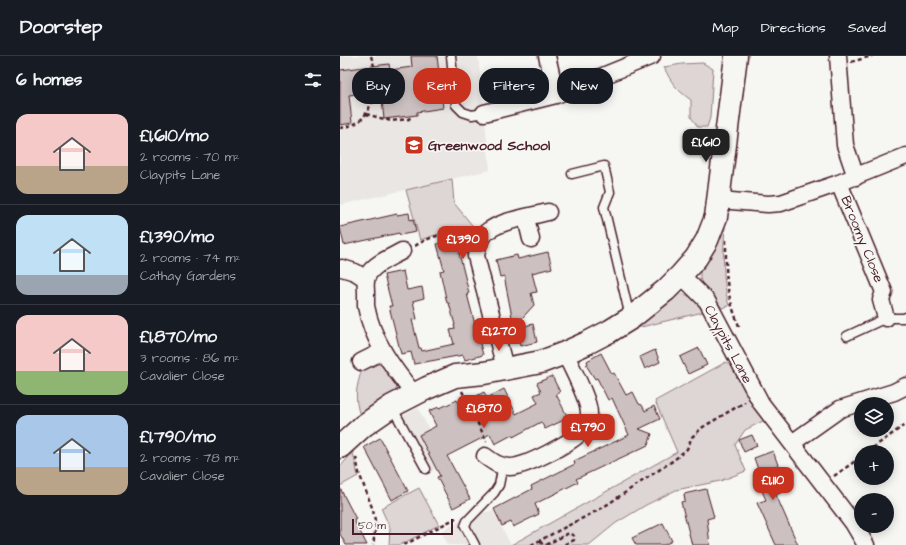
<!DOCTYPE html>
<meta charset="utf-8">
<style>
:root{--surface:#171b24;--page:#242831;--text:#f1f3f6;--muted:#9ea1a6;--line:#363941;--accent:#c8321e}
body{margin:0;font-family:"Architects Daughter",sans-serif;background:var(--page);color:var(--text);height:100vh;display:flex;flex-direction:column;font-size:15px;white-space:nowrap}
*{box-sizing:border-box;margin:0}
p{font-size:13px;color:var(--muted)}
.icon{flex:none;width:22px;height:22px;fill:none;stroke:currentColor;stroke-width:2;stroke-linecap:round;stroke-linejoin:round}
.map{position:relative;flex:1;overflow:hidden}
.side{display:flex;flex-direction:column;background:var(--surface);width:340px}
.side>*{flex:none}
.top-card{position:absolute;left:12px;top:12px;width:380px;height:36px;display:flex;gap:8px}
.tools{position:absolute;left:514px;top:341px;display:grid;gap:8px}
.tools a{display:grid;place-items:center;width:40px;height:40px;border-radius:50%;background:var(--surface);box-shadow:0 2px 10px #0003;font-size:20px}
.scale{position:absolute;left:12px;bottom:10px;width:101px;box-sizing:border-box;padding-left:4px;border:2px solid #4a1f2b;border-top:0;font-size:11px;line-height:14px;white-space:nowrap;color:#4a1f2b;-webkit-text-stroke:3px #f6f6f2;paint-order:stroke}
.price{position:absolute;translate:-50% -34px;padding:0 9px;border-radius:8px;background:var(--accent);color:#fff;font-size:13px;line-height:26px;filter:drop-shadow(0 1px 2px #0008)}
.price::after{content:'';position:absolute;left:50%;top:24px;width:12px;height:9px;margin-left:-6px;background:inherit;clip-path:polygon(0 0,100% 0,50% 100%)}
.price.current{background:#222;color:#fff}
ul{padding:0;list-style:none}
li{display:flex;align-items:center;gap:12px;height:100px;padding:0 16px}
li+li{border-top:1px solid var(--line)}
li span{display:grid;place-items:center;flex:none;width:112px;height:80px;border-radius:12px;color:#555}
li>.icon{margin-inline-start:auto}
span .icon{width:48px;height:48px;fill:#fffc;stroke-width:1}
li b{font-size:17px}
h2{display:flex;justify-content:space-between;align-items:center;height:48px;padding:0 16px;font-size:17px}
.pill{padding:0 14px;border-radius:16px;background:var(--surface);box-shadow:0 2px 10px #0003;font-size:14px;line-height:36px}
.pill.current{background:var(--accent);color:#fff}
header{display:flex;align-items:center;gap:24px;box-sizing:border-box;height:56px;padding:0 20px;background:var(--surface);border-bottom:1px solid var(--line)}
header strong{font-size:19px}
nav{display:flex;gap:22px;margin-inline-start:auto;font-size:14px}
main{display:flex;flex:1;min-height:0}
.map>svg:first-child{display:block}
.built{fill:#e9e6e3}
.green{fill:#ddd6d5;stroke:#947a80}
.building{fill:#ccc1c0;stroke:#4a1f2b}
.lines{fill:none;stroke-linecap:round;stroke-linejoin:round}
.lane-casing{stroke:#4a1f2b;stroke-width:11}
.street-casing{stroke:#4a1f2b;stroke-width:19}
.secondary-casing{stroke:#4a1f2b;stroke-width:25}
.path{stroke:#4a1f2b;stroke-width:2.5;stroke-dasharray:4 3;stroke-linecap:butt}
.lane{stroke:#f6f6f2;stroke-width:8}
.street{stroke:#f6f6f2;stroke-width:16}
.secondary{stroke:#f6f6f2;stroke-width:22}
.labels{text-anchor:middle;stroke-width:3.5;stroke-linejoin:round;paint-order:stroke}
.poi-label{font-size:14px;font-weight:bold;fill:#4a1f2b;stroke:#f6f6f2;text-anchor:start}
.street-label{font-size:14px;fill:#4a1f2b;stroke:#f6f6f2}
</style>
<header>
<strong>Doorstep</strong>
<nav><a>Map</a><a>Directions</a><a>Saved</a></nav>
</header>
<main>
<section class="side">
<h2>6 homes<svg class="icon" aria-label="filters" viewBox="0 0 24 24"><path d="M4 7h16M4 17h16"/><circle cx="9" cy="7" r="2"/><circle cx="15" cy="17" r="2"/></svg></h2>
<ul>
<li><span style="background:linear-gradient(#f6c9c9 65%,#b9a48a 0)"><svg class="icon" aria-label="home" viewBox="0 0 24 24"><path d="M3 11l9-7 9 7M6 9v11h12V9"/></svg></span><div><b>£1,610/mo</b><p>2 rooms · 70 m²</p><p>Claypits Lane</p></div></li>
<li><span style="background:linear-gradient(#bfe0f5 75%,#9aa5b1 0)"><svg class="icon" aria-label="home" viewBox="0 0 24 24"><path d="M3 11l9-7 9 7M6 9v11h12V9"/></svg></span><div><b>£1,390/mo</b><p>2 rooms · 74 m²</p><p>Cathay Gardens</p></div></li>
<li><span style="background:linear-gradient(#f6c9c9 70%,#8fb573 0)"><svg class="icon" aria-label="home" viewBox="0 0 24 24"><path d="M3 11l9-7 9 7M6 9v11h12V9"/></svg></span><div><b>£1,870/mo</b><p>3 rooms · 86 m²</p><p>Cavalier Close</p></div></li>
<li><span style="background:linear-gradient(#a9c7e8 65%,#b9a48a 0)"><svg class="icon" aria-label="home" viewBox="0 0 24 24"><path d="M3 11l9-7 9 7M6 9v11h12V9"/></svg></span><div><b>£1,790/mo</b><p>2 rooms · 78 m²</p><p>Cavalier Close</p></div></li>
</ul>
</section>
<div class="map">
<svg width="566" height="489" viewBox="0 0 566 489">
<rect width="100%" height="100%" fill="#f6f6f2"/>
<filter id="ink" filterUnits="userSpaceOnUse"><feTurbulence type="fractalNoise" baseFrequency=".025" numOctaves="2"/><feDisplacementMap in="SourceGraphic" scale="8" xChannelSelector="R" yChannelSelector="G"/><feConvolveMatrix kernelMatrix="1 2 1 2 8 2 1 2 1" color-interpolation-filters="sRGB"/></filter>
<g filter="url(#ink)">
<path class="built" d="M0,0H138L150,114L0,149Z
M78,352L106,407L84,419L55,364Z
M153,455L171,489H108L101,475L115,468L128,458Z"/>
<path class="green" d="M363,7L373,13L370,62L367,71H358L351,61V44C337,34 331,27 324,11L342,8Z
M112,123L114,147L136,174L130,179C110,173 99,178 80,184L66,134Z
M383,170L385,171C383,198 382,223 389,250L382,252L362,228L360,222V212Z
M338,237C351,238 356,246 363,256L297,272L330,242Z
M386,306L400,315L427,363L405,374L395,389L406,415L380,425L336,434L306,449L276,467L249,489H171L337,396L315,345Z
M36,307C42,309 47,314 51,319C54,323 58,328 56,334C54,343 29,355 20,360C14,341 16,332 22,313Z
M13,396L18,420L0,430V411Z
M79,432L99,469L60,489H49L50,472L41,452Z"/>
<path class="building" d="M71,0H97L103,52L77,56V59L44,63L41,35L9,39L12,67L0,69V14L49,8L50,14L72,11Z
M69,157L70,164L73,163L76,176L60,179L59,177L4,189L0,171L57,158V159Z
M119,183L122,196L119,197L129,237L127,238L143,299L125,304L123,299L74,308L71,296L61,298L49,250H52L44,219L63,215L67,234L82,231L84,242L73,245L77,263L72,264L79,292H81L82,295L114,288L110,274L115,273L114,269H115L109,247H107L100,215L104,214L97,188Z
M208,196L212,212L192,217L197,236L191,237L194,249L174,271L164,220L160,221L156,204L177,199L178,203Z
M193,268L197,286L180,290L176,272Z
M359,292L367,309L348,318L340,301Z
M315,294L320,306L305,313L300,301Z
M261,297L272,318L274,317L286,339L293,336L299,348L302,349L305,355L314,350L320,363L299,373L312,378L308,389L236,423L238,426L195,448L199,458L173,471L171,466L162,470L154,453L192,433L191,430L235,408L234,405L289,379L272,342L268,344L257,322L255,323L246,309L248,308L247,305Z
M212,320L220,336L216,338L228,362L205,373L201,366L173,381L172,379L155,388L150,378L107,400L130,443L113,452L97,421L100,420L79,379L96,370L89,355L99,351L100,352L117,344L120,349L144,336L147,342L164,333L176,358L198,347L194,339L201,336L197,327Z
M412,379L417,390L404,396L399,384Z
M40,382L68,435L52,444L24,391Z
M433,395L438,409L435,410L442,427L439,428L442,436L436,439L458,489H436L417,447L426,444L416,421L420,419L414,402Z
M0,432L16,463L14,464L27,489H6L0,478Z
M366,433L374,461L367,463L370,489H352L341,446L345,445L344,438Z
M323,467L332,485L324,489H296L292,482Z"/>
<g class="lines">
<g class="lane-casing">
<path id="lane" d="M111,0L116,49L123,56L132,59L144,57
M232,118L264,110L270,136L264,151L290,261
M507,280L546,262H563L566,261
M52,351L86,413
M135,489L125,470L127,465L154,437L159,429L163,409"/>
</g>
<g class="street-casing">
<path id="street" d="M207,0L216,39
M498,0L505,89L516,121
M144,57L216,39L312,0
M499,127L544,236L541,244L546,262
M379,144L428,148L441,147L499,127L566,100
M186,162L191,183
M62,195C52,201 37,206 29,217C24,224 26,229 26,237C26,241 26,246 26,250C32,284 53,312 74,338
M2,212L15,216L26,223
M341,219L367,245L421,347L513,467L526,489
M21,306L43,295
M165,312L136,200C137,194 138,187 141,182C152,165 189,161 208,156
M452,387L500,353L554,336L566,330
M145,400C153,406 160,411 170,411C185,411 231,387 241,376C246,371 249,364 249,357C249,343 231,311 225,297"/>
</g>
<g class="secondary-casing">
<path id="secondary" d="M0,391L23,370L52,350L87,332L115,320L144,317L201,306L225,297L247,287L270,275L291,262L326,234L341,219L356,202L367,184L376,161L396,0"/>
</g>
<path class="path" d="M31,0L34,10
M511,6L532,0
M26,58L51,65L69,63L71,60
M0,72C30,67 23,54 41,35
M386,184C386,205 385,226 391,246C393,255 397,264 400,273
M75,190C90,180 111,174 127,181
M122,335L147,386
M527,396L566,368
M16,401L19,417L33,454L36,470L33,489
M494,420L521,401
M200,485L203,489
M64,489L116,462
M191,489L262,452L334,404L347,393L352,381L363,371L405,346
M206,489L229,477L234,480V484L223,489"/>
<use href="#lane" class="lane"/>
<use href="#street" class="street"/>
<use href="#secondary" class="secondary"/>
</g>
</g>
<defs>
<g id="school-square" transform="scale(1)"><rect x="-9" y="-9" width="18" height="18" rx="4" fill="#c8321e" stroke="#f6f6f2"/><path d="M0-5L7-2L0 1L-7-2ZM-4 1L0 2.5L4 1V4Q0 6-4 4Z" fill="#fff"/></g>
</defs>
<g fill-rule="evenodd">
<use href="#school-square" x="74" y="89"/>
</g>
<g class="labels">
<g class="poi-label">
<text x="88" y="94">Greenwood School</text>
</g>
<g class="street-label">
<text transform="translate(523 183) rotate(68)" y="5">Broomy Close</text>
<text transform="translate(389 288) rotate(62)" y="5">Claypits Lane</text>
</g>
</g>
</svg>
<div class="tools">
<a><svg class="icon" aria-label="layers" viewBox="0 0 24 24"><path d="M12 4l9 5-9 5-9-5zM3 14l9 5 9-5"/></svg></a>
<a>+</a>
<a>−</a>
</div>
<div class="scale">50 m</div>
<b class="price current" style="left:366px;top:107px">£1,610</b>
<b class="price" style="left:123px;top:204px">£1,390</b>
<b class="price" style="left:159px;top:296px">£1,270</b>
<b class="price" style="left:144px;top:373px">£1,870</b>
<b class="price" style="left:248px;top:392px">£1,790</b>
<b class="price" style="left:433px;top:445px">£1,110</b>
<div class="top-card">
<a class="pill">Buy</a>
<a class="pill current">Rent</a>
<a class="pill">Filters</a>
<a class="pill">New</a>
</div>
</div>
</main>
